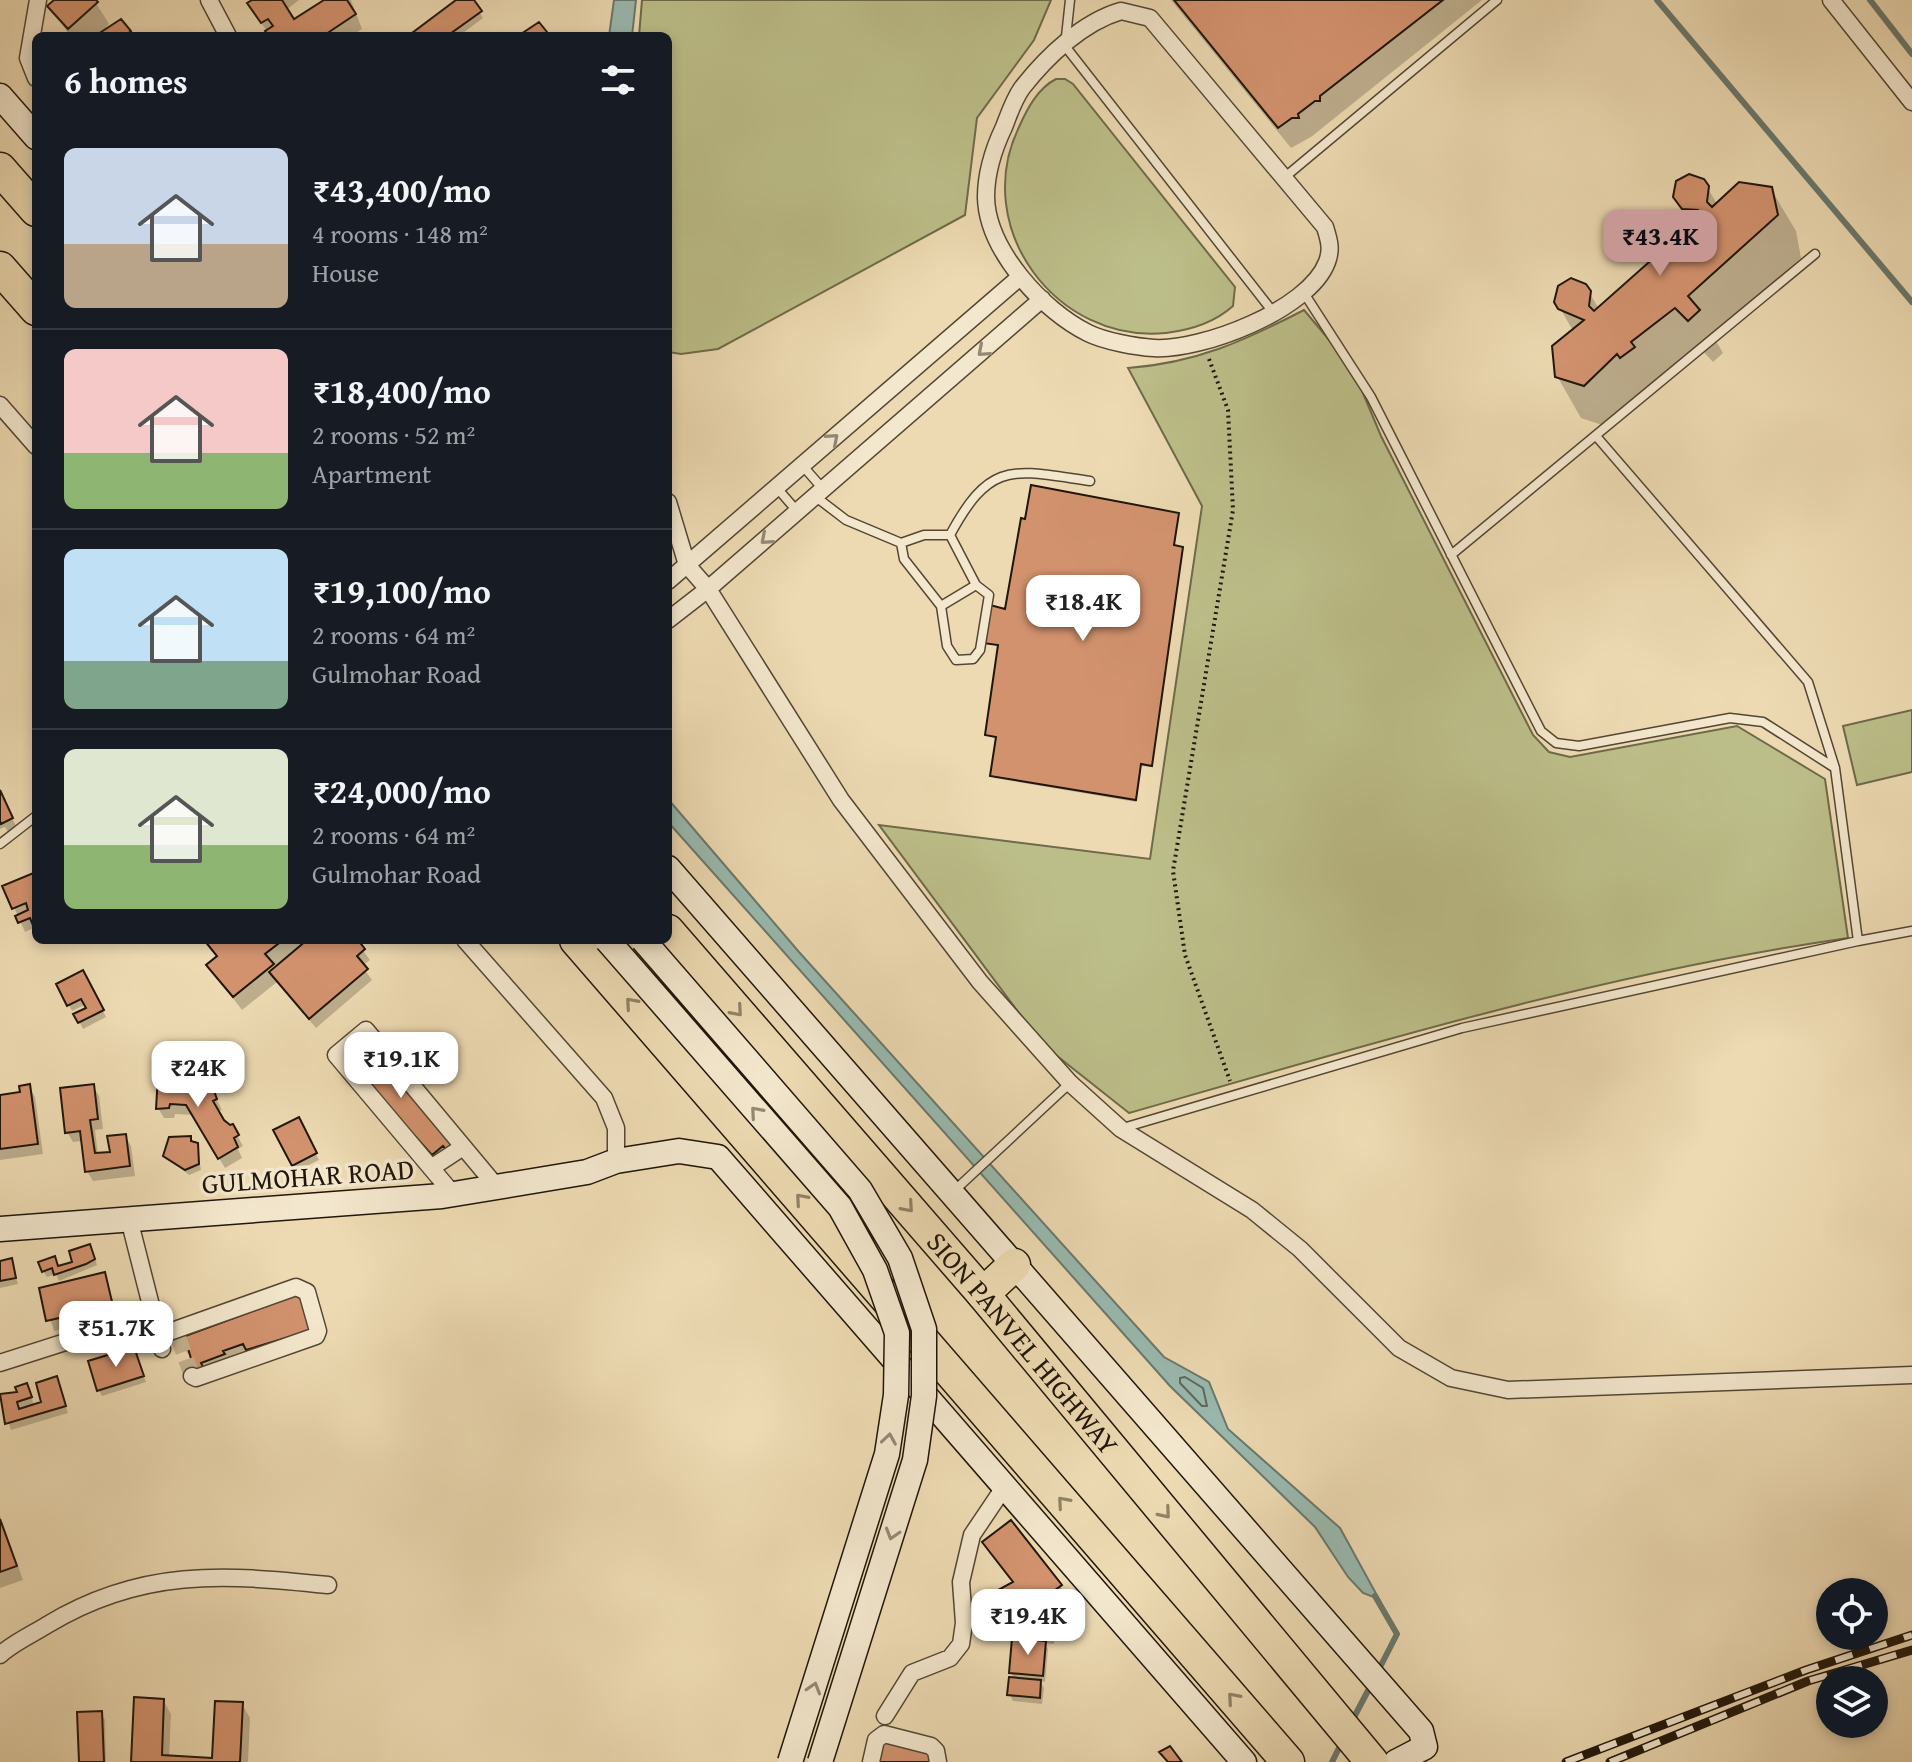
<!DOCTYPE html>
<meta charset="utf-8">
<style>
:root{--surface:#171b24;--page:#20242c;--text:#f1f3f6;--muted:#9ea1a6;--line:#363941;--accent:#c59692}
body{margin:0;font-family:"Gentium Book Plus",serif;background:var(--page);color:var(--text);height:100vh;display:flex;flex-direction:column;font-size:30px;white-space:nowrap}
*{box-sizing:border-box;margin:0}
p{font-size:26px;color:var(--muted)}
.icon{flex:none;width:44px;height:44px;fill:none;stroke:currentColor;stroke-width:2;stroke-linecap:round;stroke-linejoin:round}
.map{position:relative;flex:1;overflow:hidden}
.sheet{position:absolute;left:32px;top:32px;width:640px;height:912px;display:flex;flex-direction:column;background:var(--surface);border-radius:12px;box-shadow:0 4px 12px #0003}
.sheet>*{flex:none}
.controls{position:absolute;left:1816px;top:1578px;display:grid;gap:16px}
.controls a{display:grid;place-items:center;width:72px;height:72px;border-radius:50%;background:var(--surface);box-shadow:0 4px 12px #0003;font-size:40px}
.price{position:absolute;translate:-50% -68px;padding:0 18px;border-radius:16px;background:#fff;color:#222;font-size:26px;line-height:52px;filter:drop-shadow(0 2px 4px #0008)}
.price::after{content:'';position:absolute;left:50%;top:48px;width:24px;height:18px;margin-left:-12px;background:inherit;clip-path:polygon(0 0,100% 0,50% 100%)}
.price.active{background:var(--accent);color:#111}
ul{padding:0;list-style:none}
li{display:flex;align-items:center;gap:24px;height:200px;padding:0 32px}
li+li{border-top:2px solid var(--line)}
li span{display:grid;place-items:center;flex:none;width:224px;height:160px;border-radius:12px;color:#555}
li>.icon{margin-inline-start:auto}
span .icon{width:96px;height:96px;fill:#fffc;stroke-width:1}
li b{font-size:34px}
h2{display:flex;justify-content:space-between;align-items:center;height:96px;padding:0 32px;font-size:34px}
.map>svg:first-child{display:block}
.green{fill:#bcbe89;stroke:#6e6a4a;stroke-width:2}
.water{fill:#99bab0;stroke:#69786e;stroke-width:2}
.shadow{fill:#0003}
.lines{fill:none;stroke-linecap:round;stroke-linejoin:round}
.shore{stroke:#5c685d;stroke-width:2}
.stream{stroke:#69786e;stroke-width:6}
.building{fill:#d2926e;stroke:#20160a;stroke-width:2}
.street-tunnel{stroke:#c4b390;stroke-width:16;stroke-dasharray:16 8;stroke-linecap:butt}
.lane-casing{stroke:#534734;stroke-width:11}
.street-casing{stroke:#534734;stroke-width:19}
.secondary-casing{stroke:#20160a;stroke-width:27}
.highway-casing{stroke:#20160a;stroke-width:35}
.path{stroke:#20160a;stroke-width:4;stroke-dasharray:2 4;stroke-linecap:butt}
.lane{stroke:#f3e7cd;stroke-width:8}
.street{stroke:#f3e7cd;stroke-width:16}
.secondary{stroke:#f3e7cd;stroke-width:24}
.highway{stroke:#eddab2;stroke-width:32}
.rail-casing{stroke:#20160a;stroke-width:9}
.rail{stroke:#f3e7cd;stroke-width:6;stroke-dasharray:18;stroke-linecap:butt}
.secondary-bridge-casing{stroke:#20160a;stroke-width:27;stroke-linecap:butt}
.secondary-bridge{stroke:#f3e7cd;stroke-width:24}
.oneway{stroke:#948975}
.oneway2{stroke:#918266}
.labels{text-anchor:middle;stroke-width:7;stroke-linejoin:round;paint-order:stroke}
.street-label{font-size:28px;fill:#20160a;stroke:#f3e7cd}
</style>
<div class="map">
<svg width="1912" height="1762" viewBox="0 0 1912 1762">
<rect width="100%" height="100%" fill="#eddab2"/>
<filter id="stains"><feTurbulence type="fractalNoise" baseFrequency=".0025" numOctaves="4"/><feColorMatrix values="0 0 0 0 .2 0 0 0 0 .09 0 0 0 0 .02 0 0 0 .5 -.17"/></filter>
<radialGradient id="worn" r=".72"><stop offset=".6" stop-color="#630" stop-opacity="0"/><stop offset="1" stop-color="#630" stop-opacity=".3"/></radialGradient>
<path class="green" d="M642,0H1051L1034,40L977,118L965,215L718,349L681,354L668,352V36H639Z
M1056,79H1065L1073,84L1235,287L1233,306C1214,323 1191,330 1166,333C1057,344 970,228 1019,127C1027,109 1038,88 1056,79Z
M1304,310L1352,367L1381,436L1533,735L1549,752L1570,757L1737,726L1825,779L1848,938C1603,973 1366,1045 1129,1113L1042,1044L879,825L1150,859L1202,506L1128,368C1196,363 1244,341 1304,310Z
M1912,710V772L1857,785L1843,726Z"/>
<path class="water" d="M614,0H636L632,36H609Z
M668,799L799,952L1164,1357L1209,1382L1228,1429L1340,1528L1379,1599L1363,1593L1348,1577L1315,1527L1170,1386L668,822Z"/>
<path class="shadow" d="M57,0H94L109,24L98,36H70L50,6Z
M256,0H299L286,10L294,22L327,0H351L362,29L351,36H270L258,18Z
M460,0H471L483,18L459,36H410Z
M1171,0H1482L1311,137L1291,148Z
M1703,180L1717,204L1771,189L1796,231L1801,258L1713,336L1723,353L1713,362L1700,348L1608,427L1581,418L1557,376L1573,331L1556,301L1589,292L1599,309L1692,227L1678,203Z
M1178,515L1174,547L1183,552L1152,767L1141,766L1136,802L994,778L997,739L987,735L1000,647L985,643L1006,611Z
M0,793L17,828L9,833L5,827L0,829Z
M36,874V927L25,932L5,887Z
M203,940H355L370,960L362,966L372,980L316,1028L277,982L242,1010L208,966L218,958Z
M83,972L106,1017L83,1029L76,1015L89,1009L86,1004L72,1011L58,984Z
M355,1071L456,1145L439,1164Z
M160,1077L213,1092L222,1110L217,1111L223,1121L232,1126L243,1146L238,1149L242,1158L225,1168L194,1115L175,1114L174,1118H164L158,1108Z
M29,1086L35,1097L43,1154L0,1160V1097L22,1094Z
M93,1086L99,1096L103,1129L95,1130L98,1155L112,1153L125,1136L131,1146L135,1176L93,1181L87,1171L83,1141L73,1142L67,1132Z
M298,1120L319,1160L297,1171L276,1131Z
M196,1144L201,1170L189,1175L165,1155Z
M93,1252L97,1265L59,1281L56,1274L47,1277L43,1271L54,1258L59,1268Z
M11,1261L18,1284L0,1288V1263Z
M104,1275L118,1316L54,1331L41,1289Z
M298,1297L316,1340L204,1374L182,1346Z
M133,1349L146,1382L102,1396L99,1390Z
M56,1379L68,1413L11,1430L0,1397L30,1391L34,1406L44,1403Z
M0,1516L23,1580L0,1588Z
M991,1552L1060,1586L1066,1596L1056,1604L1054,1644L1044,1643L1048,1649L1045,1682L1040,1681L1044,1688L1042,1704L1013,1701L1010,1695L1015,1680L1011,1673L1014,1638L1011,1632L1014,1584Z
M163,1700L171,1714L169,1758L214,1760L242,1704L250,1718L248,1762H133Z
M101,1713L105,1720L106,1762H81Z"/>
<g class="lines">
<path class="shore" d="M1185,1377L1203,1388L1207,1406H1202L1180,1383V1378Z"/>
<path class="stream" d="M1657,0L1912,302
M1870,0L1912,54
M1375,1596L1397,1634L1377,1673
M1351,1723L1372,1683
M1332,1762L1343,1740"/>
</g>
<path class="building" d="M54,0H96L98,2L68,29L47,6Z
M252,0H282L294,19L324,0H347L356,14L323,36H269L265,31L273,26L268,19L261,23L247,3Z
M456,0H474L482,11L447,36H408Z
M1174,0H1443L1320,96V101H1315L1298,114L1299,118H1292L1278,128Z
M121,19L131,31L125,36H95Z
M539,22L547,32L542,36H518Z
M1689,174L1704,179L1709,186L1707,202L1712,207L1739,182L1772,187L1778,215L1688,296L1700,310L1688,321L1675,308L1631,342L1635,347L1620,358L1617,354L1584,386L1555,377L1552,346L1584,320L1558,309L1554,302L1558,286L1571,278L1586,284L1591,291L1589,306L1594,311L1702,215L1698,210L1682,209L1673,197L1676,181Z
M1031,485L1179,513L1174,545L1183,547L1152,766L1141,764L1136,800L990,776L996,737L985,735L998,645L983,643L990,605L1005,609L1021,518L1025,519Z
M0,790L13,818L1,824L0,821Z
M36,872V930H35L30,918L18,923L15,916L28,910L26,903L12,909L2,886Z
M204,940H283L265,954L274,964L233,997L206,965L217,956Z
M307,940H358L365,949L357,956L368,969L309,1019L269,972Z
M83,970L104,1010L78,1023L73,1014L86,1008L81,999L67,1006L56,984Z
M367,1043L458,1144L448,1152L443,1146L432,1155L347,1061Z
M158,1075H195L206,1081L214,1091L217,1099L213,1101L224,1120L230,1125L233,1124L239,1135L234,1138L238,1147L218,1159L186,1105L170,1104L169,1108L156,1109Z
M30,1084L38,1144L0,1149V1095L20,1092L19,1086Z
M94,1084L98,1119L90,1120L95,1153L110,1152L107,1136L126,1134L130,1166L85,1172L80,1131L65,1133L60,1088Z
M299,1117L317,1153L292,1166L273,1130Z
M191,1136V1141L198,1143L199,1164L185,1170L163,1156L169,1137Z
M90,1244L95,1259L86,1264L54,1275L52,1268L42,1272L38,1262L55,1256L58,1266L72,1262L69,1251Z
M12,1258L16,1278L0,1281V1261Z
M105,1272L113,1306L46,1321L39,1288Z
M299,1294L312,1330L246,1350L243,1344L223,1351L225,1354L201,1363L203,1367L189,1375L186,1364L192,1362L187,1345L180,1347L177,1339Z
M134,1347L144,1376L97,1391L88,1361Z
M57,1376L66,1406L5,1424L0,1394L17,1392L15,1387L27,1383L32,1397L17,1402L19,1409L41,1402L36,1383Z
M0,1519L17,1566L0,1572Z
M1011,1520L1062,1585L1051,1593L1050,1634L1009,1632L998,1590L1013,1582L982,1542Z
M1012,1638L1046,1641L1043,1676L1009,1673Z
M1009,1677L1041,1680L1040,1698L1007,1695Z
M134,1697L164,1699L162,1755L212,1758L215,1701L243,1702L240,1762H131Z
M102,1711L104,1762H79L77,1712Z
M884,1740L934,1753L931,1762H879Z
M1170,1746L1182,1762H1168L1159,1752Z"/>
<g class="lines">
<path class="street-tunnel" d="M178,1337L192,1376"/>
<g class="lane-casing">
<path id="lane" d="M1070,0L1065,46L1273,312
M1285,177L1497,0
M1596,436L1808,682L1835,768
M802,465L823,489
M777,488L797,511
M816,497L846,520L901,543L924,535H950L976,585L989,595L980,650L973,659L956,660L947,646L941,606
M950,535C991,459 1013,470 1090,481
M901,543L904,559L941,606L976,585
M1451,555L1815,254
M0,844L36,816
M1858,941L1912,931
M1123,1128L1462,1028L1858,941L1835,768L1763,722L1730,718L1579,746L1556,743L1541,731L1371,397L1304,293
M954,1191L1070,1083"/>
</g>
<g class="street-casing">
<path id="street" d="M209,0L228,36
M1831,0L1912,102
M1121,11L1150,18L1325,227C1329,240 1332,249 1327,262C1309,310 1201,351 1154,348C1136,347 1104,341 1088,333C1043,311 987,250 986,197C986,173 994,148 1004,127C1009,114 1014,99 1022,88C1047,56 1083,22 1121,11Z
M36,78L28,58L38,0
M0,405L36,446
M668,502L687,565L708,589L841,800L980,982L1070,1083L1121,1129L1252,1210L1300,1249L1399,1348L1451,1378L1508,1390L1912,1375
M668,581L1020,277
M668,620L708,589L1042,299
M465,940L604,1098L616,1128V1161
M431,1168L463,1147
M453,1194L336,1055L366,1030L496,1186
M129,1219L162,1349
M158,1336L296,1287L307,1292L318,1331L316,1336L196,1378L192,1376
M0,1363L153,1314
M0,1655C13,1643 31,1635 47,1625C141,1568 223,1574 328,1585
M885,1716L912,1673L950,1658L961,1644L964,1623L961,1582L972,1535L1005,1486
M871,1762L876,1740L884,1734L931,1746L936,1751L938,1762"/>
</g>
<g class="secondary-casing">
<path id="secondary" d="M0,96L36,137
M668,868L1421,1731L1425,1747L1396,1762
M0,1229L442,1196L587,1172L616,1161L679,1151L718,1157L1244,1762"/>
</g>
<g class="highway-casing">
<g id="highway">
<path d="M0,169L36,210"/>
<path d="M0,268L36,309"/>
<path id="s1" d="M668,931L983,1294L1372,1762"/>
<path d="M576,940L1288,1762"/>
<path d="M983,1294L1014,1265"/>
</g>
</g>
<path class="path" d="M1209,359L1228,410L1233,510L1173,871L1185,955L1230,1081"/>
<use href="#lane" class="lane"/>
<use href="#street" class="street"/>
<use href="#secondary" class="secondary"/>
<use href="#highway" class="highway"/>
<g class="rail-casing">
<path id="rail" d="M1566,1762L1806,1670L1912,1635
M1610,1762L1808,1681L1912,1650"/>
</g>
<use href="#rail" class="rail"/>
<g class="secondary-bridge-casing">
<path id="secondary-bridge" d="M607,940L840,1207L875,1270L897,1333L896,1395L887,1454L790,1762
M643,940L860,1190L900,1258L924,1329V1396L915,1460L820,1762"/>
</g>
<use href="#secondary-bridge" class="secondary-bridge"/>
</g>
<defs><path id="oneway-chevron" d="M-2-3.5L2.5 0L-2 3.5" fill="none" stroke-width="1.6" stroke-linecap="round" stroke-linejoin="round" transform="scale(2)"/></defs>
<g class="oneway">
<use href="#oneway-chevron" transform="translate(983 351) rotate(139)"/>
<use href="#oneway-chevron" transform="translate(833 439) rotate(-41)"/>
<use href="#oneway-chevron" transform="translate(766 539) rotate(139)"/>
<use href="#oneway-chevron" transform="translate(756 1112) rotate(-131)"/>
<use href="#oneway-chevron" transform="translate(889 1439) rotate(-81)"/>
<use href="#oneway-chevron" transform="translate(892 1534) rotate(107)"/>
<use href="#oneway-chevron" transform="translate(814 1688) rotate(-73)"/>
</g>
<g class="oneway2">
<use href="#oneway-chevron" transform="translate(631 1003) rotate(-131)"/>
<use href="#oneway-chevron" transform="translate(737 1011) rotate(49)"/>
<use href="#oneway-chevron" transform="translate(801 1199) rotate(-131)"/>
<use href="#oneway-chevron" transform="translate(908 1207) rotate(49)"/>
<use href="#oneway-chevron" transform="translate(1063 1502) rotate(-131)"/>
<use href="#oneway-chevron" transform="translate(1165 1513) rotate(50)"/>
<use href="#oneway-chevron" transform="translate(1233 1698) rotate(-131)"/>
</g>
<g class="labels">
<g class="street-label">
<text transform="translate(308 1176) rotate(-4)" y="10">GULMOHAR ROAD</text>
<text dy="10" stroke="none"><textPath href="#s1" startOffset="544">SION PANVEL HIGHWAY</textPath></text>
</g>
</g>
<rect width="100%" height="100%" filter="url(#stains)"/>
<rect width="100%" height="100%" fill="url(#worn)"/>
</svg>
<div class="controls">
<a><svg class="icon" aria-label="locate" viewBox="0 0 24 24"><circle cx="12" cy="12" r="6"/><path d="M12 2v4M12 18v4M2 12h4M18 12h4"/></svg></a>
<a><svg class="icon" aria-label="layers" viewBox="0 0 24 24"><path d="M12 4l9 5-9 5-9-5zM3 14l9 5 9-5"/></svg></a>
</div>
<b class="price active" style="left:1660px;top:278px">₹43.4K</b>
<b class="price" style="left:1083px;top:643px">₹18.4K</b>
<b class="price" style="left:401px;top:1100px">₹19.1K</b>
<b class="price" style="left:198px;top:1109px">₹24K</b>
<b class="price" style="left:116px;top:1369px">₹51.7K</b>
<b class="price" style="left:1028px;top:1657px">₹19.4K</b>
<section class="sheet">
<h2>6 homes<svg class="icon" aria-label="filters" viewBox="0 0 24 24"><path d="M4 7h16M4 17h16"/><circle cx="9" cy="7" r="2"/><circle cx="15" cy="17" r="2"/></svg></h2>
<ul>
<li><span style="background:linear-gradient(#c9d6e8 60%,#b9a48a 0)"><svg class="icon" aria-label="home" viewBox="0 0 24 24"><path d="M3 11l9-7 9 7M6 9v11h12V9"/></svg></span><div><b>₹43,400/mo</b><p>4 rooms · 148 m²</p><p>House</p></div></li>
<li><span style="background:linear-gradient(#f6c9c9 65%,#8fb573 0)"><svg class="icon" aria-label="home" viewBox="0 0 24 24"><path d="M3 11l9-7 9 7M6 9v11h12V9"/></svg></span><div><b>₹18,400/mo</b><p>2 rooms · 52 m²</p><p>Apartment</p></div></li>
<li><span style="background:linear-gradient(#bfe0f5 70%,#7fa58c 0)"><svg class="icon" aria-label="home" viewBox="0 0 24 24"><path d="M3 11l9-7 9 7M6 9v11h12V9"/></svg></span><div><b>₹19,100/mo</b><p>2 rooms · 64 m²</p><p>Gulmohar Road</p></div></li>
<li><span style="background:linear-gradient(#dfe7d0 60%,#8fb573 0)"><svg class="icon" aria-label="home" viewBox="0 0 24 24"><path d="M3 11l9-7 9 7M6 9v11h12V9"/></svg></span><div><b>₹24,000/mo</b><p>2 rooms · 64 m²</p><p>Gulmohar Road</p></div></li>
</ul>
</section>
</div>
